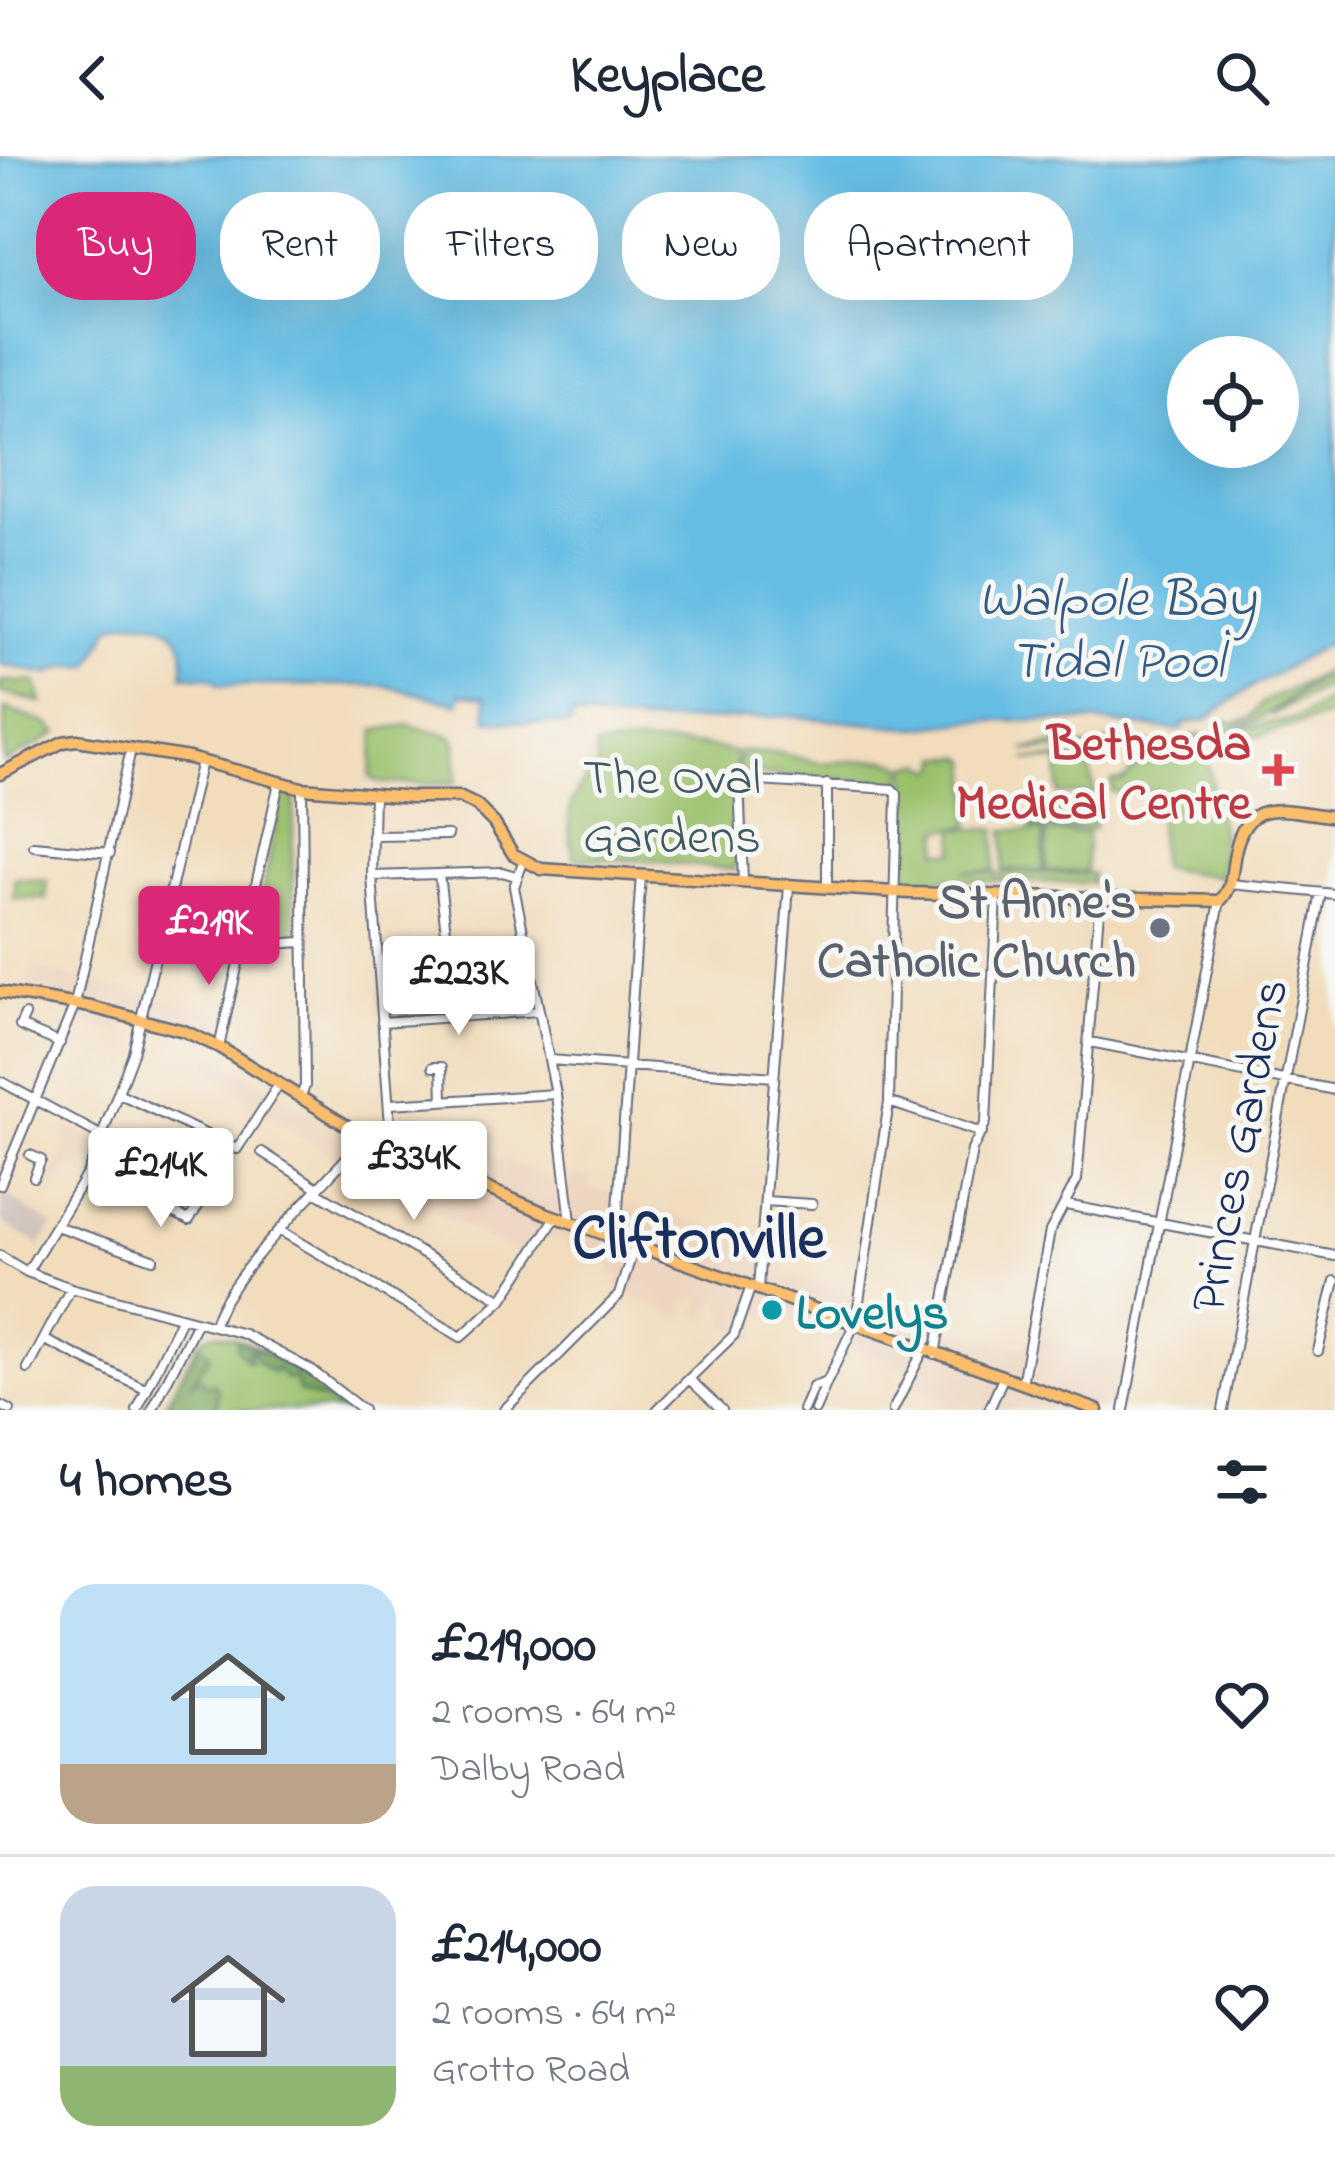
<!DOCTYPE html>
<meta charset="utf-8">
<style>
:root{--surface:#fff;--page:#f6f6f7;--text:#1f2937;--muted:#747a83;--line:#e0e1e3;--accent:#db2777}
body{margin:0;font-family:"Indie Flower",sans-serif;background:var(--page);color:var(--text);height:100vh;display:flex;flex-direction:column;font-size:45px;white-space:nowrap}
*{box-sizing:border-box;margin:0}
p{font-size:39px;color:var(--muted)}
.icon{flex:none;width:66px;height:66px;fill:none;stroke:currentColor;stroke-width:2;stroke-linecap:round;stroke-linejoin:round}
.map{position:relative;height:1254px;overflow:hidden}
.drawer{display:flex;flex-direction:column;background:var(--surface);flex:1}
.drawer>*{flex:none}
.hud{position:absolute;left:36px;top:36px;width:1263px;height:108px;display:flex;gap:24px}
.buttons{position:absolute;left:1167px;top:180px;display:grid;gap:24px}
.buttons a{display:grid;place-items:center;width:132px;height:132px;border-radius:50%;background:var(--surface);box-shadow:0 12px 48px #0002;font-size:60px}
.price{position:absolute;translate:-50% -102px;padding:0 27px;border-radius:12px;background:#fff;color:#222;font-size:39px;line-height:78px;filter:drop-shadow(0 3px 6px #0008)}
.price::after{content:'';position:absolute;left:50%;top:72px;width:36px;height:27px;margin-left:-18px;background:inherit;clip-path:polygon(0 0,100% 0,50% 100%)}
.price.current{background:var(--accent);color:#fff}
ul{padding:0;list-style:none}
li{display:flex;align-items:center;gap:36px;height:300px;padding:0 60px}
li+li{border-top:3px solid var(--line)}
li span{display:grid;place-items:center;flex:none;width:336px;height:240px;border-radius:36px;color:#555}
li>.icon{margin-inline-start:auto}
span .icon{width:144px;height:144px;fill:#fffc;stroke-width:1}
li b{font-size:51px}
h2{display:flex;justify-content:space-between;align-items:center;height:144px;padding:0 60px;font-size:51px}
.pill{padding:0 42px;border-radius:48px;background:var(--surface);box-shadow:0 12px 48px #0002;font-size:42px;line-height:108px}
.pill.current{background:var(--accent);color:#fff}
header{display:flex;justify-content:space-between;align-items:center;height:156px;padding:0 60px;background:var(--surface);font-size:54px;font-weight:800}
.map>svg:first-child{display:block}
.built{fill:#ecd2ba}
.industrial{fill:#cec1b9}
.green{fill:#9ac06b;stroke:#5a7864;stroke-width:3}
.forest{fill:#7ba65f;stroke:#4b6a5e;stroke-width:3}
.water{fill:#66bde3;stroke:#4076a0;stroke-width:3;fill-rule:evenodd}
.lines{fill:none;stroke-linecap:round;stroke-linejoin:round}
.minor-casing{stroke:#666c7f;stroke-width:12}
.major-casing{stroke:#666c7f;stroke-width:15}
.minor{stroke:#fff;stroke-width:8}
.major{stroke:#fabe6d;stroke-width:10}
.health-dot{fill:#e0444e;stroke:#f6f6f2;stroke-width:4.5}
.worship-dot{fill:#6b7280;stroke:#f6f6f2;stroke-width:4.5}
.culture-dot{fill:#0f9aa8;stroke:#f6f6f2;stroke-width:4.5}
.labels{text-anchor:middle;stroke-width:10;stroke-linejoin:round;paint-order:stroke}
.health-label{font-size:51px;font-weight:bold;fill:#be3a42;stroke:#f6f6f2;text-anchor:end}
.park-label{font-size:51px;fill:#415a62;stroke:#f6f6f2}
.worship-label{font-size:51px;font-weight:bold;fill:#5b616d;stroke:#f6f6f2;text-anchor:end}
.street-label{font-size:51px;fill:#1b2f5e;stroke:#f6f6f2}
.culture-label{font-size:51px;font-weight:bold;fill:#0d838f;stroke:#f6f6f2;text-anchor:start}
.water-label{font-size:54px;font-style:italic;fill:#325a86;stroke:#f6f6f2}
.district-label{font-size:63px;font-weight:bold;fill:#1b2f5e;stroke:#f6f6f2}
</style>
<header><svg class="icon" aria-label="back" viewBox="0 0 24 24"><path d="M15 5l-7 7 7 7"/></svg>Keyplace<svg class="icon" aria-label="search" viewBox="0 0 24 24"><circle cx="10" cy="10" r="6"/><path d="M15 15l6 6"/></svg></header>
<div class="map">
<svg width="1335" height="1254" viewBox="0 0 1335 1254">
<rect width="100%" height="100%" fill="#f6f6f2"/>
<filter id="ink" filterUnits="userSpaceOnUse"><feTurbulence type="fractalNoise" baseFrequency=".00833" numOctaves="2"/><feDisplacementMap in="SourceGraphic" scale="24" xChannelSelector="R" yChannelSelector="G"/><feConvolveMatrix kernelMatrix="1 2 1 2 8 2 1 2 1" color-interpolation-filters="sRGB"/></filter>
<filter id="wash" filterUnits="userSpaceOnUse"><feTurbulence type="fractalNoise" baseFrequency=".004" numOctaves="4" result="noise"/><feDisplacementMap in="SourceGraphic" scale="48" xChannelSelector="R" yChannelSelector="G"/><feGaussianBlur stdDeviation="2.7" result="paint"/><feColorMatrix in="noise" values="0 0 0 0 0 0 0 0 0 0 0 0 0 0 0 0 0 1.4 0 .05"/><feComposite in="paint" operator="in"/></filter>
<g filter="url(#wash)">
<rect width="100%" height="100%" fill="#f1dcbb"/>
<path class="built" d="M32,812L221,855L217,884L185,870L129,857L123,878L72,867L80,845L26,835Z
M215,898L372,993L398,984L396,954L421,953L422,968L561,1028L574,1020L592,1022L589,1033L614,1035L613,1045L626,1050L658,1053L786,1096L782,1114L931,1166L1019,1191L1042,1183L1126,1209L1113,1246L1088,1254H957L942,1247L943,1242L903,1225L908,1213L802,1173L806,1163L790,1156L785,1166L761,1157L755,1184L725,1166L731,1149L727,1155L721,1154L723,1143L715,1147L710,1163L696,1159L700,1145L694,1143L692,1147L687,1146L681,1161H676L627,1138L617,1129L620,1120L610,1117L613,1106L605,1103L603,1108L583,1100L586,1090L576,1087L573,1093L566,1090L567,1085L552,1081L535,1087L526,1102L346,1011L208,913Z
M68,967L98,984L84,1015L71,1009L55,1036L45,1031L70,983L62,979Z"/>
<path class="industrial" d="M3,1036L53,1070L40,1090L0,1065Z"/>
<path class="green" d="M1328,514C1303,525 1288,546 1265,560C1251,569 1236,569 1222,580V565L1236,567L1251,562L1262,547Z
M1335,517V532L1320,533L1271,560L1315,524Z
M0,525L36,526L42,547L0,536Z
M1335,540V558L1262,579L1236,580L1243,572L1298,562Z
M5,553L49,568L58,577L4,607Z
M408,569L452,580L456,586V628L380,627L370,621L376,574Z
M1203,578L1207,584L1092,595L1025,594L1061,587L1090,592C1112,579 1133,589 1157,588C1172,588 1187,580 1203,578Z
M641,588L705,590L737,597C731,636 743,676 735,714L653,705L574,702C565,659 566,642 598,610L595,591Z
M741,596L779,597L820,607L886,603L904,610L902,628L738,617Z
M1206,597L1221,674V721L1160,712L1157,634L1112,636V625L1124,624L1145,601L1175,604L1176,598Z
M941,601H965L970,605V670L940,674L939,695L955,696L956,672L996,674L994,715H964L997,717V725L905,722L906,672L911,669L905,668L908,610L924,607L934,614L940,610Z
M1087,602L1095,638H1058L1059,605L1025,604Z
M283,635L295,637L292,699L295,778L291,781L278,771L265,772L257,778L254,775Z
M1061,645L1093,646L1094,673L1032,672L1033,654H1038V649L1060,650Z
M1004,674L1044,675L1043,715L1003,714Z
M1047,676L1087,677L1086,716L1046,715Z
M1002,716L1092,718L1091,727L1001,725Z
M15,723L47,725L46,743L14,742Z
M214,1177C266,1185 307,1223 348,1254H162L200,1184Z"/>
<path class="forest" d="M238,1184L287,1207L348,1254H338L335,1248L298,1235L294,1221L287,1224L276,1212L273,1217L259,1207L252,1194L248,1195L251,1205H247L236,1191Z
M198,1188L210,1199L192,1226L201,1222L207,1229L212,1227L218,1233L217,1249L212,1254H162Z"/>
<path class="water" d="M0,0H1335V483L1239,539L1206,564L1183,568V573L1177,574L1090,565H972L917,572L785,560L646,567L573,560L570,569L487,564L486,541L461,538L458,548L383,529H220L212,521L183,519C183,509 186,497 182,488C171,461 133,461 111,470L90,510H69L47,518L0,508ZM1278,201V291H1188V201Z"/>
</g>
<g filter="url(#ink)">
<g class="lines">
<g class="minor-casing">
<path id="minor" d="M374,638L372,720L390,970L385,989
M372,680L448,679
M34,690L110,697
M523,706L514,731L556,938L571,1066
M439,718L450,809V861
M372,720L502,716L516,720
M743,726L739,624L892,633L897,638L889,946L856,1165L827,1226
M1230,728L1335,738
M827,732V628
M241,782L275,788L301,786
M453,816L470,860
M25,859L20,870L60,887
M382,866L539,855
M1090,886L1335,934
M219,891L279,627
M550,904L774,921
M433,911H442L443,945
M0,925L102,980L210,1032L189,1064L88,1016
M118,937L237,993L278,930
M300,942L305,930L302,632
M889,946L982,977
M390,948L556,938
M262,996L318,1032
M30,999L41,1004L34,1021
M0,1029L75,848L131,593
M315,1035L502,1144
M765,1045L812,1048
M1066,1049L1335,1100
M56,1070L153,1103
M281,1075L461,1181L502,1144L556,1061
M616,1082L641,719
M0,1100L27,1116L71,1132L244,1178L311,1214L363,1254
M27,1116L88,1016L133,897L201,605
M758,1132L789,730
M214,1170C221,1125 332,1021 365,981
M45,1184L147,1234
M1318,1195L1335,1125
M935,1198L972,994L986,966L997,739
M28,1213L71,1132
M689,1223L722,1254
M1022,1228L1050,1075L1077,1024L1100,742
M0,1249L10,1254
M137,1254L181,1163
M152,1254L197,1166
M504,1254L619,1139L634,1091
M657,1254L734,1179L751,1130
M803,1254L813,1231L827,1226L815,1254
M893,1254L923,1195
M989,1254L1003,1222
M1124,1254L1220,745
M1223,1254L1321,737"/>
</g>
<g class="major-casing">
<path id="major" d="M0,618L63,586L77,584L189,602L302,632L412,641H459L476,649L494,667L513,698L541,713L909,737L1220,745C1231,734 1231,724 1233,709C1242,637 1279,654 1335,661
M0,836L91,851L184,875L219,891L365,981L545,1057L1097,1254"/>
</g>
<use href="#minor" class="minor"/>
<use href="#major" class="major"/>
</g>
</g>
<path class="health-dot" d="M1272 596h12v12h12v12h-12v12h-12v-12h-12v-12h12z"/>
<circle class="worship-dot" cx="1160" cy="772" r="12"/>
<circle class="culture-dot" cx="772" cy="1154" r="12"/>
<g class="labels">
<g class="health-label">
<text x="1251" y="603">Bethesda<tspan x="1251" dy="59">Medical Centre</tspan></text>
</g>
<g class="park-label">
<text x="672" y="637">The Oval<tspan x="672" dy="59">Gardens</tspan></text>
</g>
<g class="worship-label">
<text x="1136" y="761">St Anne's<tspan x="1136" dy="59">Catholic Church</tspan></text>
</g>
<g class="street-label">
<text transform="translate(1237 989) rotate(-79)" y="18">Princes Gardens</text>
</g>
<g class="culture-label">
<text x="796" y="1172">Lovelys</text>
</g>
<g class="water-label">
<text x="1117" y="459">Walpole Bay<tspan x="1117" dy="62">Tidal Pool</tspan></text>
</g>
<g class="district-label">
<text x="699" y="1101">Cliftonville</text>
</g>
</g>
</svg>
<div class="buttons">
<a><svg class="icon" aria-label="locate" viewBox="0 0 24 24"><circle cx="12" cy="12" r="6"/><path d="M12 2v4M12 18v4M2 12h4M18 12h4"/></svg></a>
</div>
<b class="price current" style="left:209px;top:832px">£219K</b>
<b class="price" style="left:459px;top:882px">£223K</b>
<b class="price" style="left:414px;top:1067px">£334K</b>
<b class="price" style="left:161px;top:1074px">£214K</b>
<div class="hud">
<a class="pill current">Buy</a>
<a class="pill">Rent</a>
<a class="pill">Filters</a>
<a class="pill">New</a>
<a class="pill">Apartment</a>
</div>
</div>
<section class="drawer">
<h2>4 homes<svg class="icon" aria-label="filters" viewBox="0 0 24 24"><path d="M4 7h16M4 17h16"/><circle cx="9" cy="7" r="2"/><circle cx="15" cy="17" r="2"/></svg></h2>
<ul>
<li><span style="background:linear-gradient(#bfe0f5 75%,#b9a48a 0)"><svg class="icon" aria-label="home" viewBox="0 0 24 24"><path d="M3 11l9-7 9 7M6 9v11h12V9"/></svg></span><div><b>£219,000</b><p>2 rooms · 64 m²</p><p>Dalby Road</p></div><svg class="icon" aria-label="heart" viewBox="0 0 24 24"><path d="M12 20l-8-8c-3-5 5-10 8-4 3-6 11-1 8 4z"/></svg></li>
<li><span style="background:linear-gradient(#c9d6e8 75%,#8fb573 0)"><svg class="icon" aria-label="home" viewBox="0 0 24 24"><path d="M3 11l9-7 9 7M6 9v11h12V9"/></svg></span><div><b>£214,000</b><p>2 rooms · 64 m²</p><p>Grotto Road</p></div><svg class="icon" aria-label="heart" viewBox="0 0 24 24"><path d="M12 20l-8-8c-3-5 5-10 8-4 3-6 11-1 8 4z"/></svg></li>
</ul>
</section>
